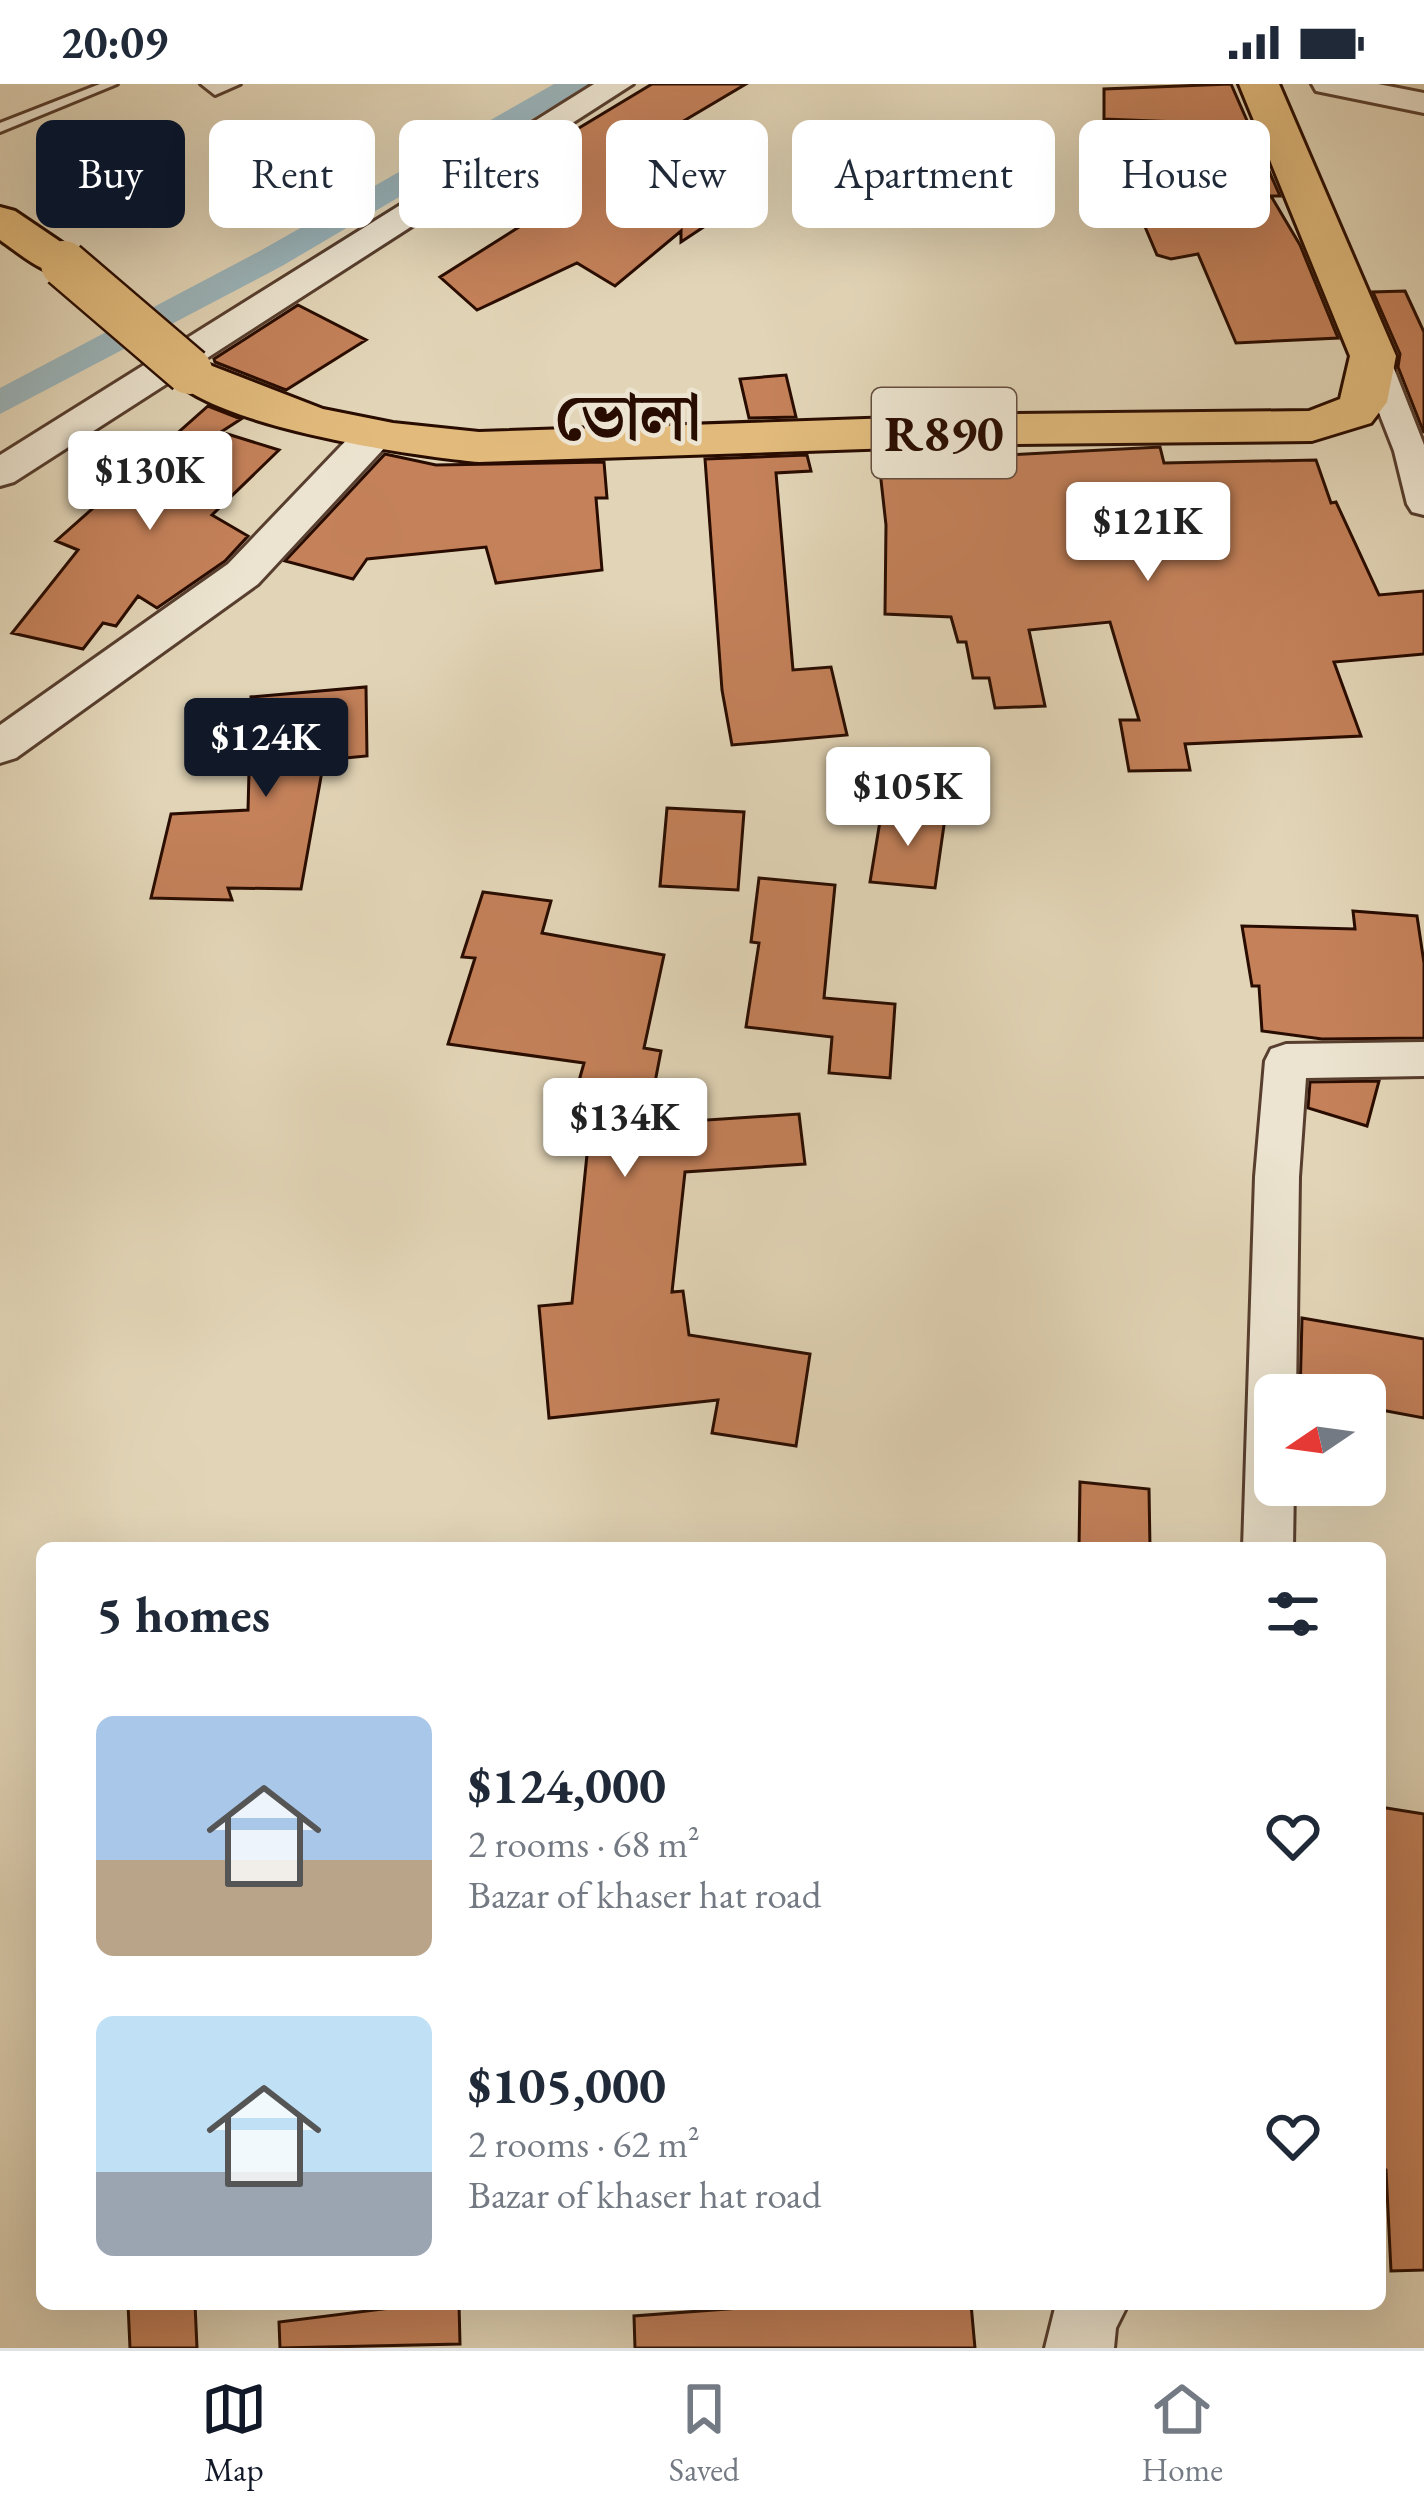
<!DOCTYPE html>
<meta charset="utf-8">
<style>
:root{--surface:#fff;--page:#f2f2f3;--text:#1f2937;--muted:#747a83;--line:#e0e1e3;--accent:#111827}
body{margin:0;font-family:"EB Garamond","Noto Serif Bengali",serif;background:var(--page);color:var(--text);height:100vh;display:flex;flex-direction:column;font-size:45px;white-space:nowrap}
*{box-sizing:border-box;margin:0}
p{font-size:39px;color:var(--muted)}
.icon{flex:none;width:66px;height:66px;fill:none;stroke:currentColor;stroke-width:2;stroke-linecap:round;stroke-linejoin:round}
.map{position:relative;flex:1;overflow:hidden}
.side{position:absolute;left:36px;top:1458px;width:1350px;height:768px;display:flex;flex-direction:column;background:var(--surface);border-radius:18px;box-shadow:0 12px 48px #0002}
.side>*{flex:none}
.top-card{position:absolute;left:36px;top:36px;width:1353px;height:108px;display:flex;gap:24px}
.needle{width:78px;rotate:257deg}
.tools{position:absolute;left:1254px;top:1290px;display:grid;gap:24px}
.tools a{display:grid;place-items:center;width:132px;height:132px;border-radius:18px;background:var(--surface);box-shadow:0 12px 48px #0002;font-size:60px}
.price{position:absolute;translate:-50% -102px;padding:0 27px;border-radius:12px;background:#fff;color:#222;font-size:39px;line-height:78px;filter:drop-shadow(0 3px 6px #0008)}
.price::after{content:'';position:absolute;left:50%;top:72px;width:36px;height:27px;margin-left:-18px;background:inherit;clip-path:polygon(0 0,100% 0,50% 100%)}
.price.current{background:var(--accent);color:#fff}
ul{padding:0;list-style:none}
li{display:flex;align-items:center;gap:36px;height:300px;padding:0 60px}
li span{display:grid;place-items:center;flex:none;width:336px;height:240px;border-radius:18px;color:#555}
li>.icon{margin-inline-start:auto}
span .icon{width:144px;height:144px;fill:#fffc;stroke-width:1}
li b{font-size:51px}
h2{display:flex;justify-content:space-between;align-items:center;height:144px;padding:0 60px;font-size:51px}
.chip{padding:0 42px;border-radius:18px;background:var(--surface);box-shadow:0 12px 48px #0002;font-size:42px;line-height:108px}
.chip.current{background:var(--accent);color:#fff}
.status{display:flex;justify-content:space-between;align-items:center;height:84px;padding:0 60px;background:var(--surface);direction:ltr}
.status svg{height:33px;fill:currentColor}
.tabs{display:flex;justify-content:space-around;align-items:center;height:168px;border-top:3px solid var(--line);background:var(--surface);font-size:33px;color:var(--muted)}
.tabs a{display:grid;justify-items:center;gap:6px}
.tabs .current{color:var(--accent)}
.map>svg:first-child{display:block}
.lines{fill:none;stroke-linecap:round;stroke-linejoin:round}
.canal{fill:#9bb5bb;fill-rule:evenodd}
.building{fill:#c4815a;stroke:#290c00;stroke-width:3}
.service-casing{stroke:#573e2e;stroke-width:6}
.minor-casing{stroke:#573e2e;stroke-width:6}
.tertiary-casing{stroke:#573e2e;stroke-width:6}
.primary-casing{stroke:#290c00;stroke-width:6}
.service{fill:#ece4d0;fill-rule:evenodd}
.minor{fill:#ece4d0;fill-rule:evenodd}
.tertiary{fill:#ece4d0;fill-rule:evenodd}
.primary{fill:#e1ba7c;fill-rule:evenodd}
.primary-bridge-casing{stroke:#290c00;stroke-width:51;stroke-linecap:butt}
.primary-bridge{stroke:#e1ba7c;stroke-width:46}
.labels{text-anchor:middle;stroke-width:9;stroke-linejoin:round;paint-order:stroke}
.shield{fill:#ece4d0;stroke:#644d3e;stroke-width:3}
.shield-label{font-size:51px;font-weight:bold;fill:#290c00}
.far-town-label{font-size:66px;font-weight:bold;fill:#290c00;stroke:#ece4d0}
</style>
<div class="status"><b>20:09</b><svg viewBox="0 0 49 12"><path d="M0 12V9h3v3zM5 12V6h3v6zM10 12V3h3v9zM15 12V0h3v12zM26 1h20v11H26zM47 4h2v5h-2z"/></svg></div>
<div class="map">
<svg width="1424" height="2264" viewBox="0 0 1424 2264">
<rect width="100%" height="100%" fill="#e2d5b7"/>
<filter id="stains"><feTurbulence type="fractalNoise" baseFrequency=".00167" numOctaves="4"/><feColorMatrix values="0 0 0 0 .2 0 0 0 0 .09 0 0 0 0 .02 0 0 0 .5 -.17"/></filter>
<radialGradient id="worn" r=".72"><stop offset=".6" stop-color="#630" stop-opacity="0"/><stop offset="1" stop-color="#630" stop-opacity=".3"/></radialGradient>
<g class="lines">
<path class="canal" d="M554,0H591L282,182L0,330V304L258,168Z"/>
</g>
<path class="building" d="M652,0H746L638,64L655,62L758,107L681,158V147L615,202L577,179L477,226L440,193L527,138L471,109Z
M1231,0L1280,112H1271L1300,161L1338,254L1236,259L1198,170L1171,175L1157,171L1126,98L1227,95V40L1104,35V5Z
M1405,207L1424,248V349L1398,283L1400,270L1373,208Z
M298,221L366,256L286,306L215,278L214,275Z
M786,291L796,333L749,334L740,295Z
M208,322L241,335L221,348L279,366L212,431L248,452L225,477L157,524L138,512L116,542L103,539L83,565L12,549L78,466L56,457Z
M1160,363L1164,379L1316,376L1331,419L1336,418L1379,511L1424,507V570L1334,578L1361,652L1185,660L1190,686L1129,687L1120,636H1139L1110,538L1029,546L1045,622L995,624L989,594H973L966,558H958L951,533L885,530L886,441L878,369L1006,365L1008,371Z
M385,370L436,381L604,378L607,414H596L602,486L496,499L486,463L367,475L353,495L285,477Z
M807,371L811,387L776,389L793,586L831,583L847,651L732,661L722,606L705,375Z
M366,603L367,672L324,676L301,805L228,804L232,816L151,814L171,730L248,726L251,613Z
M667,724L744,728L738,806L660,802Z
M882,725L945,734L935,804L870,798Z
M759,794L835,801L824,914L895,920L890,994L829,989L832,953L746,943L759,859L751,858Z
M483,808L551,817L542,849L664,871L644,964L661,967L647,1040L799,1030L805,1080L685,1088L672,1208L683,1207L689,1251L810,1270L796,1362L712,1349L718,1316L549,1334L539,1222L572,1219L591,1031L570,1029L584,979L448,960L475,874L462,873Z
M1353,827L1417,832L1424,879V954L1322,955L1262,947L1259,902H1252L1242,842L1355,845Z
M1379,997L1367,1042L1308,1024L1310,998Z
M1302,1234L1424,1255V1334L1365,1323V1311H1300Z
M1080,1398L1149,1405L1150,1464H1079Z
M1380,1723L1424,1730V2186L1391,2187L1386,2086L1380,2085Z
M128,2220H195L197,2264H130Z
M391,2220H459L460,2260L280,2264L279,2238L391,2224Z
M796,2220H971L975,2264H635L634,2232Z"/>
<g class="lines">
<g class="service-casing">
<path id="service" d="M100,0H117L0,48V39Z
M201,0H240L215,11Z"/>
</g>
<g class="minor-casing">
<path id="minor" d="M1373,263L1389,272L1424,361V431L1412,428L1407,420L1394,367L1357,272Z
M1424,958V992L1306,994L1299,1093L1296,1311H1275V1401H1294L1293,1464H1243L1255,1093L1265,977L1271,965L1286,960Z
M1056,2220H1128L1116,2244L1114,2264H1045Z"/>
</g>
<g class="tertiary-casing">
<path id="tertiary" d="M594,0H633L14,398L0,402V371Z
M1312,0H1378L1424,9V29L1316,7Z
M374,339L388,342L394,351L388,360L258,500L16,674L0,679V641L228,480L360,342Z"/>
</g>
<g class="primary-casing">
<path id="primary" d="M1239,0H1279L1396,272L1387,318L1371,339L1312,357L1012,360L479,378C413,372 204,342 166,287L173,277L189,273L323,325L393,339L479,348L1012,330L1309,327L1340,315L1350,272Z
M0,123L15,127L80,171L86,180L80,189C48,197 25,173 0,156Z"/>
</g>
<use href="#service" class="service"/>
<use href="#minor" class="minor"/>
<use href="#tertiary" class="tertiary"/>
<use href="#primary" class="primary"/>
<g class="primary-bridge-casing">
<path id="primary-bridge" d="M64,180L189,287"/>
</g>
<use href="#primary-bridge" class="primary-bridge"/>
</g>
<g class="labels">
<rect class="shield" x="872" y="304" width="144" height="90" rx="9"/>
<g class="shield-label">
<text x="944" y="367">R890</text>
</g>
<g class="far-town-label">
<text x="628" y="355">ভোলা</text>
</g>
</g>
<rect width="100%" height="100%" filter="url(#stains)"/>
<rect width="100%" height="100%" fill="url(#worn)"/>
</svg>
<div class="tools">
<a><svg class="needle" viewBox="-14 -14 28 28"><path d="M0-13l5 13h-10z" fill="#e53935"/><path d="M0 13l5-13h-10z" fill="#747a83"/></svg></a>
</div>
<b class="price" style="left:150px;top:449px">$130K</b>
<b class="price" style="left:1148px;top:500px">$121K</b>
<b class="price current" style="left:266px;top:716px">$124K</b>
<b class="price" style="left:908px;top:765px">$105K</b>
<b class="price" style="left:625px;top:1096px">$134K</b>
<div class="top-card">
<a class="chip current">Buy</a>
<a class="chip">Rent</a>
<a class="chip">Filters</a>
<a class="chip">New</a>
<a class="chip">Apartment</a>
<a class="chip">House</a>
</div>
<section class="side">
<h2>5 homes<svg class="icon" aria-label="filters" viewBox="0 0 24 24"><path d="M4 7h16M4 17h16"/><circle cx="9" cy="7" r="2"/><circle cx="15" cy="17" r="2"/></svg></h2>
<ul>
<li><span style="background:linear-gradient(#a9c7e8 60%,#b9a48a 0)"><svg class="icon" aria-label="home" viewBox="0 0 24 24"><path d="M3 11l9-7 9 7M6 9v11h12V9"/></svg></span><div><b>$124,000</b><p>2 rooms · 68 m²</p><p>Bazar of khaser hat road</p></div><svg class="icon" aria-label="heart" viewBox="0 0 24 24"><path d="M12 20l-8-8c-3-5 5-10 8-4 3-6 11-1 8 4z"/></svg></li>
<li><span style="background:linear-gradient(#bfe0f5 65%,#9aa5b1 0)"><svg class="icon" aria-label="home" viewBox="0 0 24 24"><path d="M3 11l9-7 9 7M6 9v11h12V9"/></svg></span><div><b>$105,000</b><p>2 rooms · 62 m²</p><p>Bazar of khaser hat road</p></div><svg class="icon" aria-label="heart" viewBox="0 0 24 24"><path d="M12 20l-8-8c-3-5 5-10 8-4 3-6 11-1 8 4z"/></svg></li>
</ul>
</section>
</div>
<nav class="tabs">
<a class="current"><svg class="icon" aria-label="map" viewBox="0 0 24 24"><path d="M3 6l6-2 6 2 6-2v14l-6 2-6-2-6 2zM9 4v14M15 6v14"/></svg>Map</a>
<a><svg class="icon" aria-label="saved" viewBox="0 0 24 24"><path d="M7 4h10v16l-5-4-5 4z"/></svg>Saved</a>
<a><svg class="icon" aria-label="home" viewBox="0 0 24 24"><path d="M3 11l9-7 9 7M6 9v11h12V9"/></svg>Home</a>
</nav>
